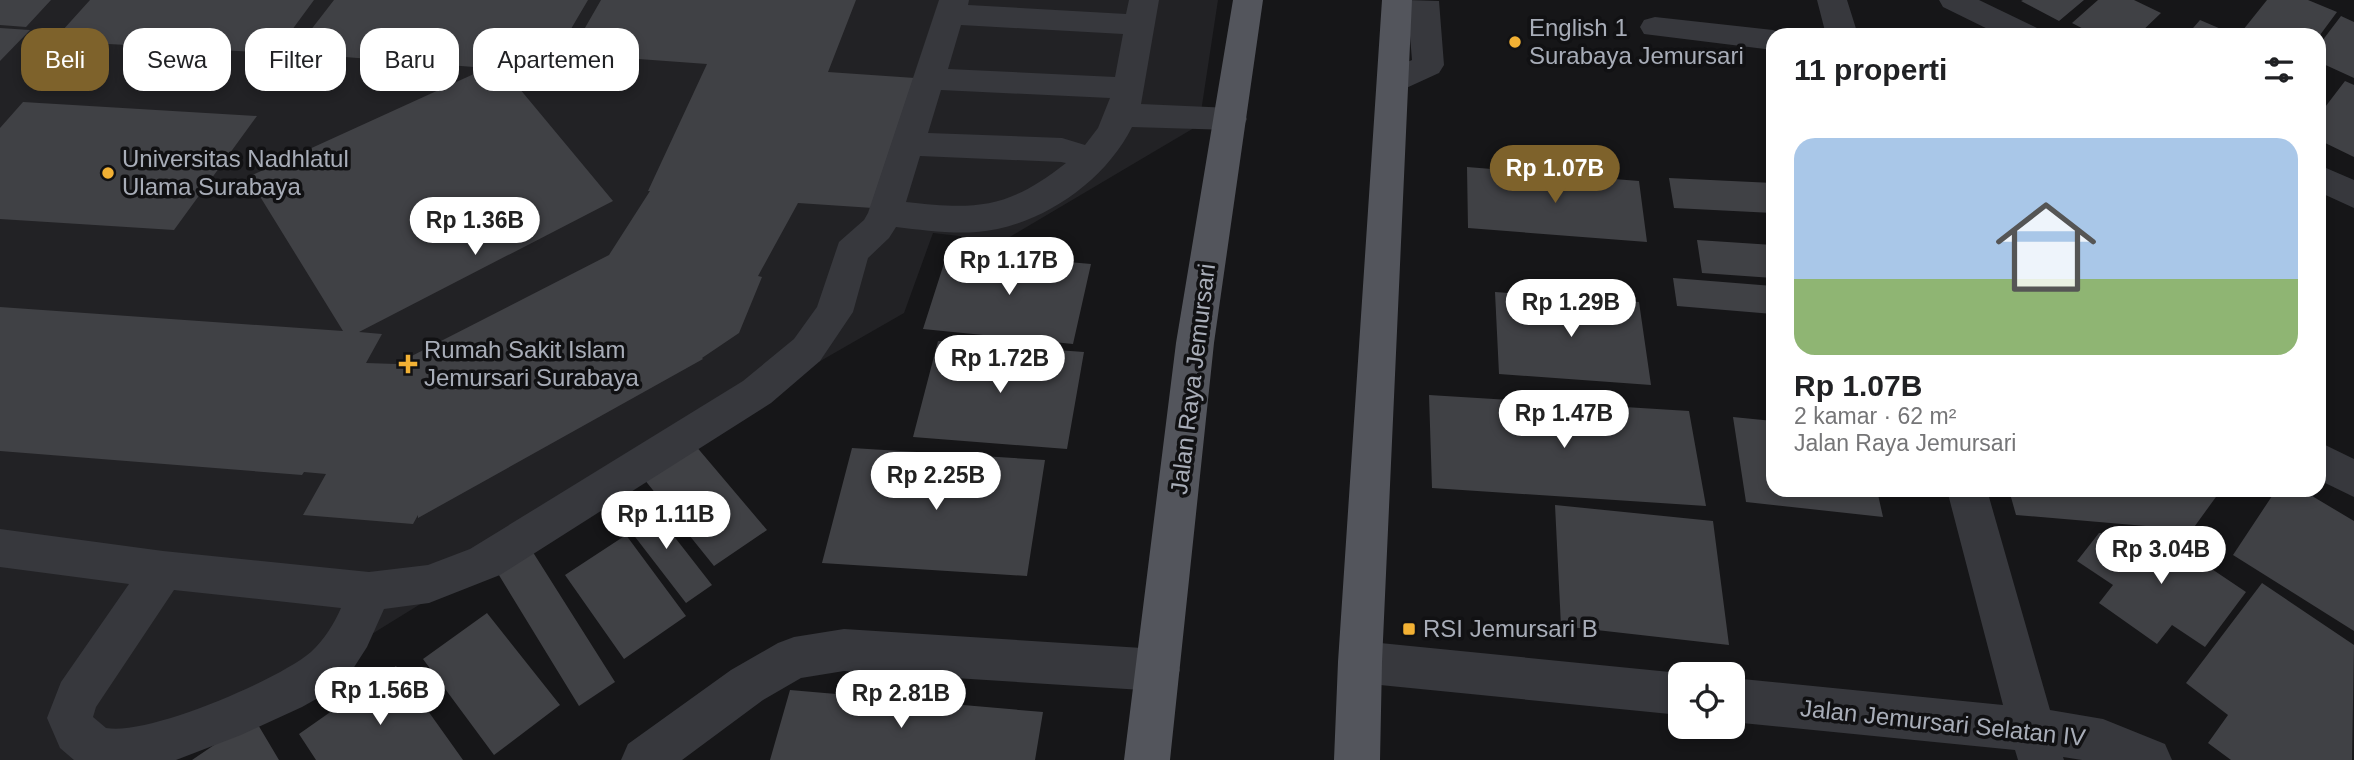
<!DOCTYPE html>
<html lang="id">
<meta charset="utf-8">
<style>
:root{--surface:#fff;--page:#f2f2f2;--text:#202124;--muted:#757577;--accent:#7e622b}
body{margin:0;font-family:Arial,sans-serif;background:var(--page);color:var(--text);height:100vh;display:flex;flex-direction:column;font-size:26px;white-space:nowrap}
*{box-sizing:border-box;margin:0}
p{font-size:23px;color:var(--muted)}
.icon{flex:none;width:38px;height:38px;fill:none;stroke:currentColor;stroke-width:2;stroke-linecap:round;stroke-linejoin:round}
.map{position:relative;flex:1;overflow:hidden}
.side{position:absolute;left:1766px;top:28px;width:560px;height:469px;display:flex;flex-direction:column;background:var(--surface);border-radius:21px;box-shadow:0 4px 10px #0003}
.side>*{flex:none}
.banner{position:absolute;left:21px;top:28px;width:665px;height:63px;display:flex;gap:14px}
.controls{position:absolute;left:1668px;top:662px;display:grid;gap:14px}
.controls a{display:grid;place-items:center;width:77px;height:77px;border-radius:14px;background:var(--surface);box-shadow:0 4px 10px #0003;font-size:35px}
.price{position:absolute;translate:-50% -60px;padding:0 16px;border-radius:24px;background:#fff;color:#222;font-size:23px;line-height:46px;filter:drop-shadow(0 2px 4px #0008)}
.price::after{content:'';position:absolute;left:50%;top:42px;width:21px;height:16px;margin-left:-10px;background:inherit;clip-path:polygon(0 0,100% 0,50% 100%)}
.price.on{background:var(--accent);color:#fff}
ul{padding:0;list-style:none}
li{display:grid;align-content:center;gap:14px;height:371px;padding:0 28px}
li span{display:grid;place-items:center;height:217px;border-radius:21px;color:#555}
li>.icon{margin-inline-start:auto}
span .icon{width:126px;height:126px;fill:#fffc;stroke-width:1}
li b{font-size:30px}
h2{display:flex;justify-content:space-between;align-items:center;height:84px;padding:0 28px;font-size:30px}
.tag{padding:0 24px;border-radius:21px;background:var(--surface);box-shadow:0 4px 10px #0003;font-size:24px;line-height:63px}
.tag.on{background:var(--accent);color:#fff}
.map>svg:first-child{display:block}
.built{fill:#222225}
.building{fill:#404145}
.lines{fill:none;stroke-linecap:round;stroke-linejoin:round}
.minor{fill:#37383d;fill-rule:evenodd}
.major{fill:#53555c;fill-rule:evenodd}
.poi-dot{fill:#f2b134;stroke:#111113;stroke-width:2.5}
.labels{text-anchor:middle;stroke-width:7;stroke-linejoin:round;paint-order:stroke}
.poi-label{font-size:24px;fill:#a8adb8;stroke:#111113;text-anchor:start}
.street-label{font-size:24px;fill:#a8adb8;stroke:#111113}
</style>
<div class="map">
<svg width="2354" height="760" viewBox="0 0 2354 760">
<rect width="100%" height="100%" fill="#161618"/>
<path class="built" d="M0,0H1218L1199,125L1003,241L933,233L904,313L728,414L168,760H0Z"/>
<path class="building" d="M0,0H51L26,27L0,25Z
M90,0H314L275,53L53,41Z
M334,0H588L545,73L504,70L613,201L359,332L382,334L366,363L396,364L609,255L650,191H648L707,64L570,54L601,0H856L828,72L915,78L873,208L798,203L758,276L762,277L739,333L702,358L703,359L418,518V515L413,524L303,515L326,474L304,472L302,475L0,451V307L343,331L248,177L487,68L293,53Z
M2023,0H2084L2059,21L2021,1Z
M2098,0H2134L2161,13L2138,35H2095L2072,23Z
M2267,0H2308L2337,12L2320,35H2254L2243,30Z
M2341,16L2354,22V78L2319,62V45Z
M2200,20L2235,35H2187Z
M0,28L30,30L0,61Z
M2345,81L2354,85V157L2319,140V115Z
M23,102L257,116L174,230L0,219V128Z
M1467,167L1639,181L1647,242L1468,228Z
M1669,178L1773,183V213L1674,208Z
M1697,240L1773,245V278L1702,273Z
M948,251L1091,264L1073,344L923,329Z
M1673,278L1773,286V314L1677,306Z
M1495,292L1639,302L1651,385L1499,374Z
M938,341L1084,352L1067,449L913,437Z
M1429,395L1689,411L1706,506L1432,488Z
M1733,417L1773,421V490H1877L1883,517L1746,502Z
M695,445L767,530L714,566L644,479Z
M852,448L1045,460L1027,576L822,563Z
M2009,490H2221L2192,530L2016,515Z
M2276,490H2302L2354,521V631L2233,555Z
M645,499L712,585L686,603L619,516Z
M1555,505L1713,521L1729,645L1561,626Z
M2099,533L2181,538L2188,553L2246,592L2205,647L2172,625L2157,644L2099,603L2113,585L2077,561Z
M626,535L686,616L624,659L565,575Z
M529,546L615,682L579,706L494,567Z
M2262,583L2354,645L2352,760H2231L2208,743L2228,715L2186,683Z
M487,613L560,705L494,755L423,659Z
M396,666L463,760H316L299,734Z
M790,690L1043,712L1035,760H770Z
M254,718L279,760H192Z"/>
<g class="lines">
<path class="minor" d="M939,0H969L968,5L1126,14L1129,0H1159L1141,104L1231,108L1243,111L1247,119L1243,127L1231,130L1132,127C1104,183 1039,227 977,232C950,234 922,230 896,227L889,238L868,258L853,312L820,361L771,403L500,575L429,603L384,609L367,647L349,675L325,694L302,707L241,735L176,760H74L60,748L47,718L61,682L129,584L0,567V529L163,551L369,572L428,565L470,549L743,381L794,339L817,307L839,242L864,220L868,213ZM961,25L1123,34L1115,77L948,69ZM941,90L1110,98L1098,128L1085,145L1062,138L928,133ZM920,156L1061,162L1066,163C1008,209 976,210 906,202ZM174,590L341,608C334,624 324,640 311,652C278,680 148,736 106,728L93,717L96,707Z
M1407,0L1439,1L1444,65L1439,73L1404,89L1393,92L1382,89L1377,81L1382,73L1412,60Z
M1817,0H1847L1858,35H1826Z
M1939,0H1979L2037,28L2042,35H2000L1943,7Z
M1655,17L1773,30L1785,35H1773V50L1644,34L1640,27L1644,20Z
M2319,165L2354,180V208L2319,192Z
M2319,442L2354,459V497L2319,480Z
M1947,490H1987L2050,710L2103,719L2165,744L2172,760H2082L2063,757L2064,760H2018L2015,750L1732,722V678L2003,705Z
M844,629L1158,649L1174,655L1180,670L1174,685L1158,691L844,671L801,678L763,700L682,760H621L628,744L731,670L778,643L794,637Z
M1360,641L1680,673L1683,674H1680V715L1360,683L1344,677L1338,662L1344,647Z"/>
<path class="major" d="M1233,0H1263L1214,343L1170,760H1124L1176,343Z
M1382,0H1412L1382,662L1380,760H1334L1338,662Z"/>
</g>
<g class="poi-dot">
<circle cx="1515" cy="42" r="7"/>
<circle cx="108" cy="173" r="7"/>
<path d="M404.5 353.5h7v7h7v7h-7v7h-7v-7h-7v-7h7z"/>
<rect x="1402" y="622" width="14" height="14" rx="3.5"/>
</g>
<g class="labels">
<g class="poi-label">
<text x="1529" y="36">English 1<tspan x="1529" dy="28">Surabaya Jemursari</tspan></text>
<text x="122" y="167">Universitas Nadhlatul<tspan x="122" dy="28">Ulama Surabaya</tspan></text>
<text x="424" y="358">Rumah Sakit Islam<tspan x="424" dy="28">Jemursari Surabaya</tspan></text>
<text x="1423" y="637">RSI Jemursari B</text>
</g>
<g class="street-label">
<text transform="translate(1193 379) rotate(-83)" y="8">Jalan Raya Jemursari</text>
<text transform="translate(1943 723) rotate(6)" y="8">Jalan Jemursari Selatan IV</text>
</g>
</g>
</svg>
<div class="controls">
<a><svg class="icon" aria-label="locate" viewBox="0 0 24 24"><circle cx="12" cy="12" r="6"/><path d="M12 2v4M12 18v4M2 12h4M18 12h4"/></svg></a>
</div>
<b class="price on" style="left:1555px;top:205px">Rp 1.07B</b>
<b class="price" style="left:475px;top:257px">Rp 1.36B</b>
<b class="price" style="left:1009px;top:297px">Rp 1.17B</b>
<b class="price" style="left:1571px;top:339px">Rp 1.29B</b>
<b class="price" style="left:1000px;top:395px">Rp 1.72B</b>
<b class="price" style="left:1564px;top:450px">Rp 1.47B</b>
<b class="price" style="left:936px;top:512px">Rp 2.25B</b>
<b class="price" style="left:666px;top:551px">Rp 1.11B</b>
<b class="price" style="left:2161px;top:586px">Rp 3.04B</b>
<b class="price" style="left:380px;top:727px">Rp 1.56B</b>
<b class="price" style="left:901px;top:730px">Rp 2.81B</b>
<div class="banner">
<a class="tag on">Beli</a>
<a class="tag">Sewa</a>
<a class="tag">Filter</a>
<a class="tag">Baru</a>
<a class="tag">Apartemen</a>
</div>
<section class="side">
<h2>11 properti<svg class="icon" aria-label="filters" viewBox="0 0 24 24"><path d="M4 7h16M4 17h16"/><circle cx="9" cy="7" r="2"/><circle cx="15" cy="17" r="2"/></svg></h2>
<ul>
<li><span style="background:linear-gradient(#a9c7e8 65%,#8fb573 0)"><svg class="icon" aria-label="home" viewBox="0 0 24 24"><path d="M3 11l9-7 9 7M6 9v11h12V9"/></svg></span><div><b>Rp 1.07B</b><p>2 kamar · 62 m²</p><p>Jalan Raya Jemursari</p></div></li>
</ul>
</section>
</div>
